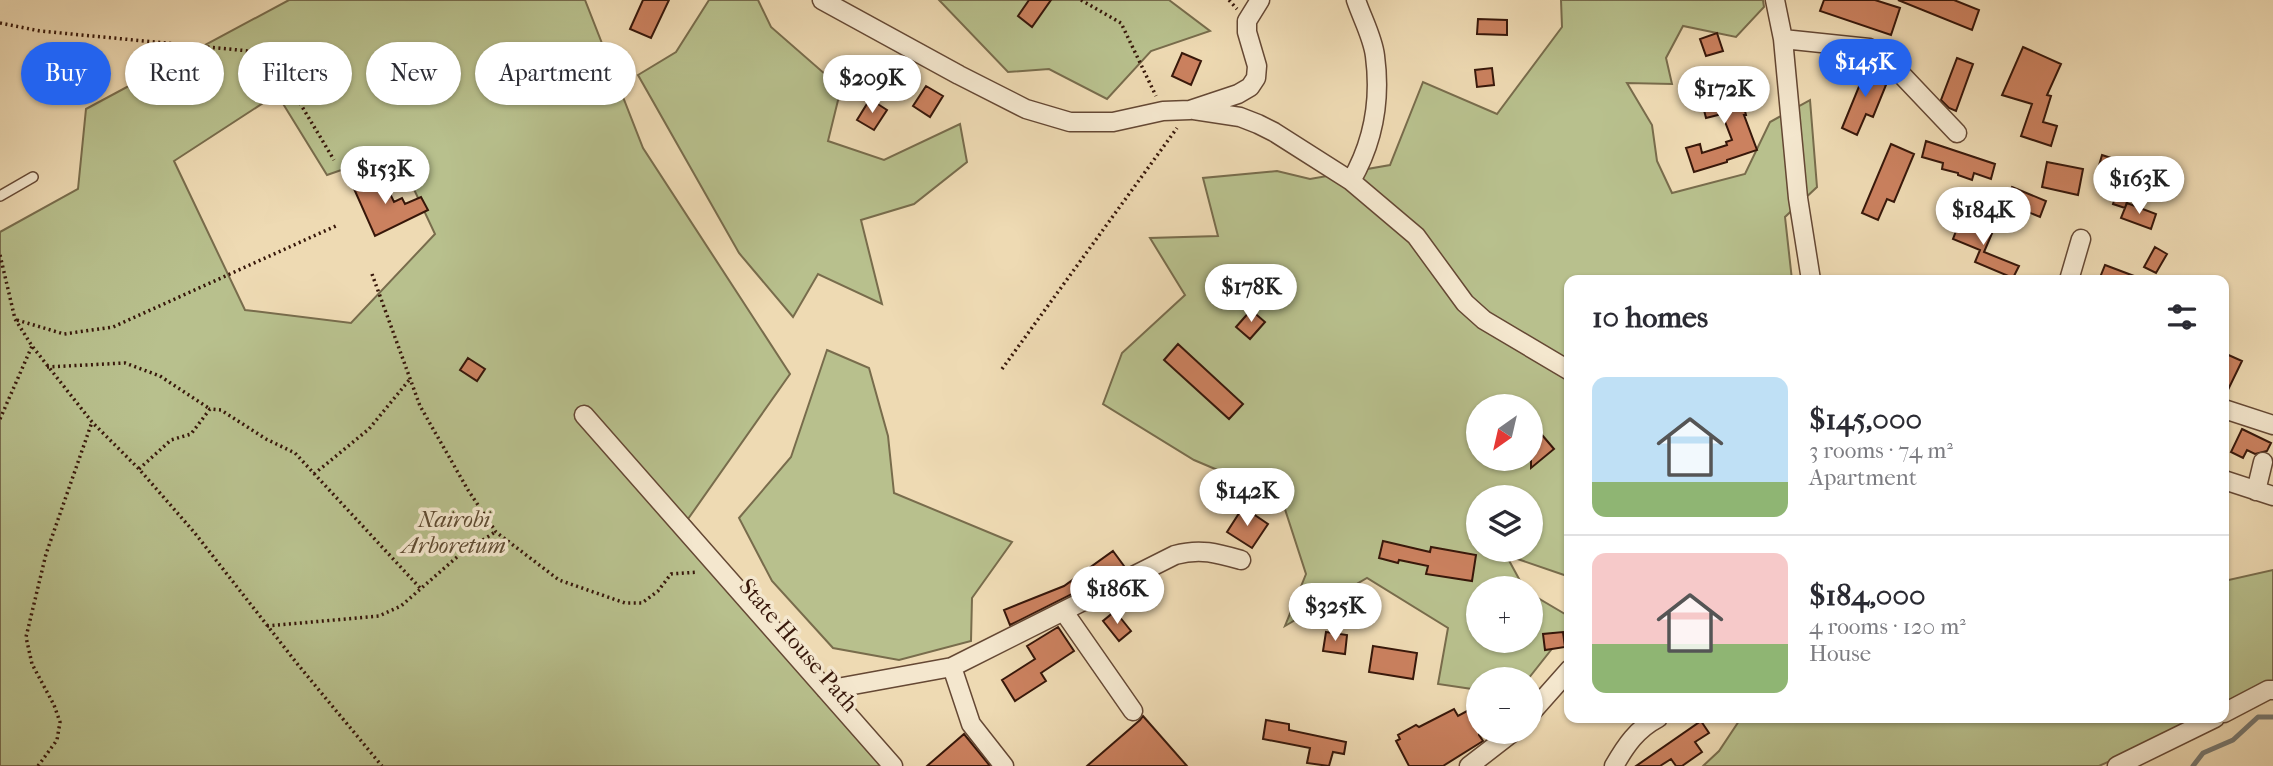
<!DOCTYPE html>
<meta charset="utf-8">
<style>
:root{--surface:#fff;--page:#f7f7f7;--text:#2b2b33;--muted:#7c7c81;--line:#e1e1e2;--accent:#2563eb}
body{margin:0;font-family:"IM FELL French Canon",serif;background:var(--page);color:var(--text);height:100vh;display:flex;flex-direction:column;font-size:26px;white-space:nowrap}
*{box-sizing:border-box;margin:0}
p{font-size:23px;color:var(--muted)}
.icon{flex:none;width:38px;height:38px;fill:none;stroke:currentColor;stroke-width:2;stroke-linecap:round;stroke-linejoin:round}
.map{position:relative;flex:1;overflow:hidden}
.panel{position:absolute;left:1564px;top:275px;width:665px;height:448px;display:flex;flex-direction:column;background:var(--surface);border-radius:14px;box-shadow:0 2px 5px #0004}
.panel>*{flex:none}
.guide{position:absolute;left:21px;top:42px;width:665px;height:63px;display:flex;gap:14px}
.needle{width:46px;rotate:214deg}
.controls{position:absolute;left:1466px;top:394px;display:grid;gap:14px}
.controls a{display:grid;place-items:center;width:77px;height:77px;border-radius:50%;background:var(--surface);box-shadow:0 2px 5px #0004;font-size:35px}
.price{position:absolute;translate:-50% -60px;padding:0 16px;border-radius:24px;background:#fff;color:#222;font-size:23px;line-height:46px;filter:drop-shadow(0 2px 4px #0008)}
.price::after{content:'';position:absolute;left:50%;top:42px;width:21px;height:16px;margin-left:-10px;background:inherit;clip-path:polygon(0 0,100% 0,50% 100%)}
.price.active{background:var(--accent);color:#fff}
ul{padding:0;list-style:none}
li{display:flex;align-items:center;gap:21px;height:175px;padding:0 28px}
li+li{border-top:2px solid var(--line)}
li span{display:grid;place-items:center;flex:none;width:196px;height:140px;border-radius:14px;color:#555}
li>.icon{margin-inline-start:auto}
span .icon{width:84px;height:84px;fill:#fffc;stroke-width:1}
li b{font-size:30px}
h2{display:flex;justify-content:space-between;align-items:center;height:84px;padding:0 28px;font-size:30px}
.chip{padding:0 24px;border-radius:32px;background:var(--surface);box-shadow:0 2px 5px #0004;font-size:24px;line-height:63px}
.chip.active{background:var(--accent);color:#fff}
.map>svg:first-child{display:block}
.green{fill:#b8c08d;stroke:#786c4c;stroke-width:2;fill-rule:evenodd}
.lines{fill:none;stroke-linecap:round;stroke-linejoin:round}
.stream{stroke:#757872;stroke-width:5}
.building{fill:#cb815f;stroke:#37170a;stroke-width:2}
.lane-casing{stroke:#654834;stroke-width:12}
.street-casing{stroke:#654834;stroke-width:21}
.path{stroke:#37170a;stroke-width:3.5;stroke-dasharray:2 3.5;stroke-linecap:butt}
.lane{stroke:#f4e7ce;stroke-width:9}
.street{stroke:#f4e7ce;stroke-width:18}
.labels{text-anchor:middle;stroke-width:7;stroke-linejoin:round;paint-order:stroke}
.park-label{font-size:23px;font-style:italic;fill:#5e4a31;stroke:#f4e7ce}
.street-label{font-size:23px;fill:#37170a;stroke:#f4e7ce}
</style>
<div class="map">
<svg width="2273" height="766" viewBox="0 0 2273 766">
<rect width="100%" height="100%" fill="#eedab3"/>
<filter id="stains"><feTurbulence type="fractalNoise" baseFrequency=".00286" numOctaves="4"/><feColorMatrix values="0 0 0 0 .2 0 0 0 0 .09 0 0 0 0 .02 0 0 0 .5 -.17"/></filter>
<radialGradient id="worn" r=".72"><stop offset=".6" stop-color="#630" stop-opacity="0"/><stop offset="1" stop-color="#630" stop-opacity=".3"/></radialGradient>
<path class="green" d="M289,0H585L643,148L790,374L688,519L898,766H0V232L78,189L86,109ZM277,94L327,175L396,151L435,234L351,323L245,310L174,161Z
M709,0H758L771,27L841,88L828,141L884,160L960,124L967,162L914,204L861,220L882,304L818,274L793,317L739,253L638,75L676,52Z
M939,0H1169L1210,31L1151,51L1107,99L1049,69L1008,72Z
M1561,0H1763L1764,7L1736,37L1683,26L1666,58L1672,84L1627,83L1652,125L1657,161L1672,193L1745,174L1770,122L1810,100L1817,187L1785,217L1792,280H1570V577L1506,555L1524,588H1479V640H1531V594L1570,617V626L1528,679H1479V690L1438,684L1448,628L1367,578L1285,626L1306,574L1281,497L1194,460L1103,404L1122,353L1185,295L1150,238L1218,236L1203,178L1277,171L1310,179L1390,165L1423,82L1497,114L1562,27ZM1479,406H1531V458H1479ZM1479,497H1531V550H1479Z
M827,350L869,368L888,436L894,493L1012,542L972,598L971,641L899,660L833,648L772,581L739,518L791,457Z
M2273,570V686L2224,709V581Z
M1741,718H2206L2099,766H1703L1719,751Z"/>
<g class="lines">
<path class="stream" d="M2193,766L2203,753L2233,740L2258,717H2273"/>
</g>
<path class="building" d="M643,0H669L651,38L630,29Z
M1029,0H1051L1032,27L1018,16Z
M1824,0H1875L1900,8L1891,35L1820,11Z
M1898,0H1954L1979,10L1972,30Z
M1478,19L1507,20V35L1477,34Z
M1717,33L1723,51L1706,56L1700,39Z
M2023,47L2061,64L2047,95L2051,96L2043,122L2057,126L2051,146L2021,136L2032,104L2002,95Z
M1182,53L1201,61L1191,85L1172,76Z
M1957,58L1973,64L1956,111L1949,108L1941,100Z
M1869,62L1882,71L1878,81L1886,85L1873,117L1866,114L1857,135L1842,128Z
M1492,68L1494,85L1477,87L1475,70Z
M1714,82L1716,89L1738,83L1746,115H1744L1757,150L1727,160V162L1694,172L1686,148L1700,144L1702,153L1727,145L1726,142L1732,140L1722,114L1706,118L1698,86Z
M926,86L943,96L930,117L913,106Z
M870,99L887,110L874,130L857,120Z
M1926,141L1995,164L1991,179L1974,173L1972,180L1958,175V173L1942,169L1943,163L1922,157Z
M1891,144L1914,154L1894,202L1887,199L1878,220L1862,213Z
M2102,155L2138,167L2125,208L2113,204L2121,176L2098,169Z
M2047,162L2083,169L2078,195L2042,187Z
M368,175L374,188L385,183L394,202L402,198L405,204L421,197L428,210L375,236L351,182Z
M2012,187L2046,201L2040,217L2021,209L2017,218L2002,211Z
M2127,203L2156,214L2151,229L2121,218Z
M1961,218L1993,231L1984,252L2019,266L2013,278L1975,262L1980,250L1953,239Z
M2155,247L2167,254L2156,273L2144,267Z
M2105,265L2142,279L2141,280H2099Z
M1251,310L1265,322L1250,339L1236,327Z
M1178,344L1243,404L1229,419L1164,360Z
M2224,353L2242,361L2224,398Z
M468,358L485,369L477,381L460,370Z
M1531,422L1554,449L1531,468Z
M2242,429L2271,443L2267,451L2255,454L2247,450L2243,458L2231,452Z
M1243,507L1268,524L1252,548L1227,532Z
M1383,541L1430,552L1431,547L1476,555L1472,581L1426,574L1428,566L1399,560L1398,563L1379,558Z
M1113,551L1124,566L1112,574L1010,625L1004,610L1064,586Z
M1115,611L1131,631L1119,641L1103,621Z
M1058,627L1074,651L1041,673L1046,681L1015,701L1002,680L1035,659L1027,646Z
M1326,632L1347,635L1345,654L1323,651Z
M1563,632L1565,647L1545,650L1543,634Z
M1373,646L1417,653L1413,679L1369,672Z
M1454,709L1458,716L1469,710L1471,715L1479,711V735L1483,741L1443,766H1409L1396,741L1400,739L1398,735L1416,725L1419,727Z
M1143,716L1187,766H1087L1140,720Z
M1266,720L1289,724V730L1346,742L1344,754L1333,752L1329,766L1307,763L1310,748L1263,739Z
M1701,721L1709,733L1695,742L1702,752L1682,766H1676L1671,759L1660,766H1636Z
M964,734L990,766H927Z"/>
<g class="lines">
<g class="lane-casing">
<path id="lane" d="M0,196L33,177"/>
</g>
<g class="street-casing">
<path id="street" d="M822,0L959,75L1026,109L1070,122H1113L1163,111L1190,110L1238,94L1250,87L1256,78L1257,66L1247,32V21L1260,0
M1775,0L1783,39L1798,198L1811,280
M1783,39L1869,48L1882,54L1957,133
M1194,110L1240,117L1258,124L1274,132L1351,181L1416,236L1465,303L1484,320L1570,371
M1351,181C1373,143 1381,101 1375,56C1373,38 1362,18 1356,0
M2069,280L2081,239
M2224,409L2273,425
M584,415L893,766
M2224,480L2273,496
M2256,491L2263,462
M1064,612L1133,711
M952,667L1175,555C1200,548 1217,553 1241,560
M826,690L952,667L971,724L1004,766
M1531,713L1570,669
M2224,713L2268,690H2273
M1469,766L1513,732
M1614,766C1626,745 1637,729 1658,718
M2117,766L2215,718"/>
</g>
<path class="path" d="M1081,0L1121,23L1156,96
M1229,0L1237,9
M0,23L40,31L270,53L334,160
M0,255L15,319L32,346L92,422L139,469L194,532L299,666L382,766
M372,274L420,406L468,490L496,532L559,580L625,603H642L658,591L671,574L698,572
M17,320L64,334L113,327L338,225
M47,367L125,363L160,376L210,409
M1002,369L1177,128
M0,419L32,346
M139,469L171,440L191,434L210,409L221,410L266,439L295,453L421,589
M314,474L369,429L410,379
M267,626L379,616L401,606L457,557L495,532
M38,766L57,740L60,722L54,705L32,664L26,637L46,554L92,422"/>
<use href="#lane" class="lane"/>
<use href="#street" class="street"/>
</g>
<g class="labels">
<g class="park-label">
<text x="454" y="527">Nairobi<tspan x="454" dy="26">Arboretum</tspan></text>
</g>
<g class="street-label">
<text transform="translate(799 645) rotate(49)" y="8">State House Path</text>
</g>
</g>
<rect width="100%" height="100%" filter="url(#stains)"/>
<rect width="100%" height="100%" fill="url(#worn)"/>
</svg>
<div class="controls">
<a><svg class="needle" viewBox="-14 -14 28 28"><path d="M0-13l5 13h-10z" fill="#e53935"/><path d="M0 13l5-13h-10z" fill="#7c7c81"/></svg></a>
<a><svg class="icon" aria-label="layers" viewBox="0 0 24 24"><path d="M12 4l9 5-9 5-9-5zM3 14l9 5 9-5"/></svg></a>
<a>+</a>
<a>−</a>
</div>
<b class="price active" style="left:1865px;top:99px">$145K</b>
<b class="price" style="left:872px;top:115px">$209K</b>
<b class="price" style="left:1724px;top:126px">$172K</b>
<b class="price" style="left:385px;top:206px">$153K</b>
<b class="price" style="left:2139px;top:216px">$163K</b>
<b class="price" style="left:1983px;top:247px">$184K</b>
<b class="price" style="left:1251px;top:324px">$178K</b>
<b class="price" style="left:1247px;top:528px">$142K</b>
<b class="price" style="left:1117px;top:626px">$186K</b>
<b class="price" style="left:1335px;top:643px">$325K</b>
<div class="guide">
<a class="chip active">Buy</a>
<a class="chip">Rent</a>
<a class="chip">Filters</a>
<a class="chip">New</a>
<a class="chip">Apartment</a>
</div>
<section class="panel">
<h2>10 homes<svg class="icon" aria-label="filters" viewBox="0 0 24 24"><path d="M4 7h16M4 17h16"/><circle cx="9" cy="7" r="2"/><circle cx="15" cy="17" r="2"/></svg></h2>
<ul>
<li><span style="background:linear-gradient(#bfe0f5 75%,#8fb573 0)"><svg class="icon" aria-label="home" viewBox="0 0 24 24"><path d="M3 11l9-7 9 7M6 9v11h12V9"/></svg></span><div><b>$145,000</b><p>3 rooms · 74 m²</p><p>Apartment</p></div></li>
<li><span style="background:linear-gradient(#f6c9c9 65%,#8fb573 0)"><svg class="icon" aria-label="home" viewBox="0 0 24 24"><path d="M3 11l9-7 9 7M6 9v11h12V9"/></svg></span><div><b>$184,000</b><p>4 rooms · 120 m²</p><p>House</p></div></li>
</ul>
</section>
</div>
